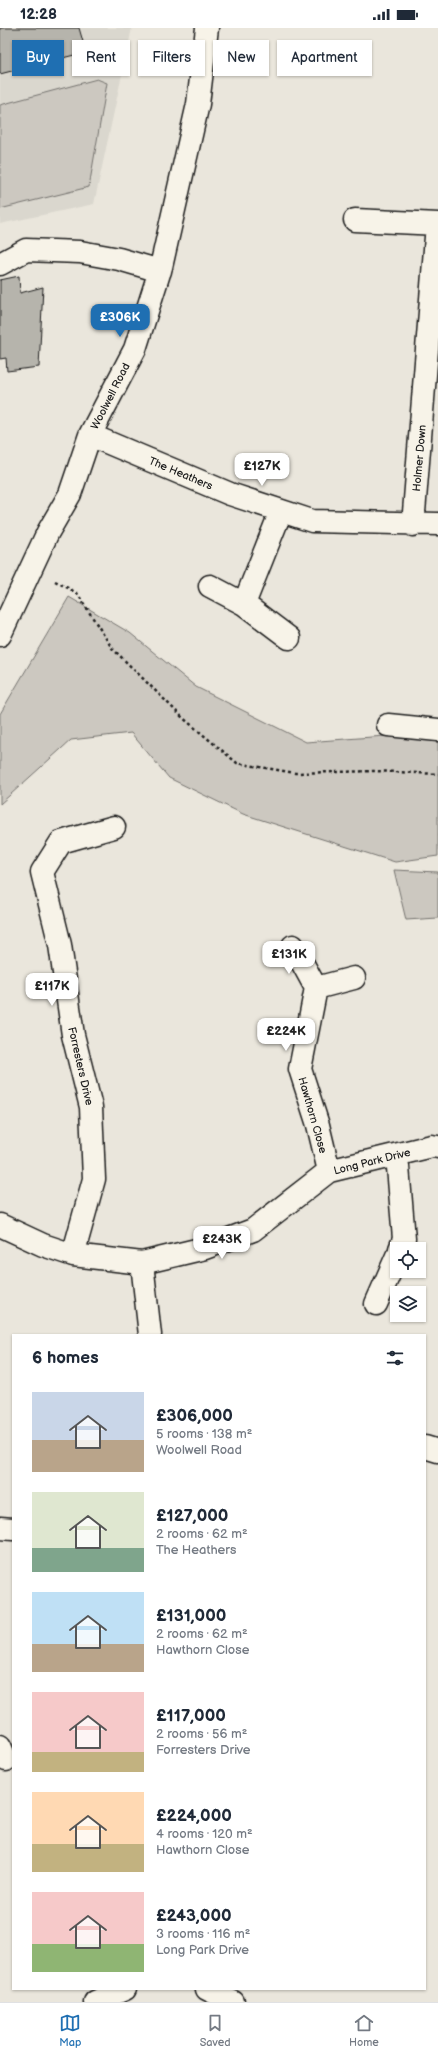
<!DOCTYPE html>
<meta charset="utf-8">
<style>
:root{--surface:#fff;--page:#f2f2f3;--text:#1f2937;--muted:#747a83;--line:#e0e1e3;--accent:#1f6fb2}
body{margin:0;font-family:"Balsamiq Sans",sans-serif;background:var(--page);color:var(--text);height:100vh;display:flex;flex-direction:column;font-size:15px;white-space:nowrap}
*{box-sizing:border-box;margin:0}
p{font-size:13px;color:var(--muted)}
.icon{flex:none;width:22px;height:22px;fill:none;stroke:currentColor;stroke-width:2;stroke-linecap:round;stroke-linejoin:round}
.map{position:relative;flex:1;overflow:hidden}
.sheet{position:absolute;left:12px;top:1306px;width:414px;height:656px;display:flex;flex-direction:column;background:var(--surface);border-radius:0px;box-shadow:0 1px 3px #0004}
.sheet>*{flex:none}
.banner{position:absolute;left:12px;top:12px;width:414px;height:36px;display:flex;gap:8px}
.buttons{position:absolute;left:390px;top:1214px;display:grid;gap:8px}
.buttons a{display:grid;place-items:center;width:36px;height:36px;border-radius:0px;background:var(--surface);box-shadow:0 1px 3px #0004;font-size:20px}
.price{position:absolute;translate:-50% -34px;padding:0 9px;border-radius:8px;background:#fff;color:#222;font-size:13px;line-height:26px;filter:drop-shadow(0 1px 2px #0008)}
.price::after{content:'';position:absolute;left:50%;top:24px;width:12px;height:9px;margin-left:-6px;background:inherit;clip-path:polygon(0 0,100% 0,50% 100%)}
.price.selected{background:var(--accent);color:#fff}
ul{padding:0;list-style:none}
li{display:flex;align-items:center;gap:12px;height:100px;padding:0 20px}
li span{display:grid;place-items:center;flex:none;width:112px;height:80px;border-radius:0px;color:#555}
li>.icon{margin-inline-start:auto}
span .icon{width:48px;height:48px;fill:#fffc;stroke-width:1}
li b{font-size:17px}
h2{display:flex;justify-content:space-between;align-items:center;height:48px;padding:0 20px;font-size:17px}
.tag{padding:0 14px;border-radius:0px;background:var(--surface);box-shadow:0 1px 3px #0004;font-size:14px;line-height:36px}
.tag.selected{background:var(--accent);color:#fff}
.status{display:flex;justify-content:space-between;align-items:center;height:28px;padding:0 20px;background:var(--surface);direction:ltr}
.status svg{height:11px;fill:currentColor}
.dock{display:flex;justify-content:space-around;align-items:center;height:56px;border-top:1px solid var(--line);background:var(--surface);font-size:11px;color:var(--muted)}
.dock a{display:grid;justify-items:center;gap:2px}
.dock .selected{color:var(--accent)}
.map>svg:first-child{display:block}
.built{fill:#dad7ce}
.green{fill:#ccc8c0;stroke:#74726e}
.building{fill:#b6b4ac;stroke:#1c1c1c}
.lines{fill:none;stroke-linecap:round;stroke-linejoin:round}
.minor-casing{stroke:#1c1c1c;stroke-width:25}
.path{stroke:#1c1c1c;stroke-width:2.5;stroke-dasharray:3 3;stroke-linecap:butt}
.minor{stroke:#f7f3e8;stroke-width:22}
.labels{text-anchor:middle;stroke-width:3.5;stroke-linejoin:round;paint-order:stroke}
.street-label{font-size:11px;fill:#1c1c1c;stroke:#f7f3e8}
</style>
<div class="status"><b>12:28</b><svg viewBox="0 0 49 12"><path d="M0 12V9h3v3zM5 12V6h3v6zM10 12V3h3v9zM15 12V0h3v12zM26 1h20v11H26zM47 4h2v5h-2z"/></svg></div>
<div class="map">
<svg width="438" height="1974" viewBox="0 0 438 1974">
<rect width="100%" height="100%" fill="#eae6dc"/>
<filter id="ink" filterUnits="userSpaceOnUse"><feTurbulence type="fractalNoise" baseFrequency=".025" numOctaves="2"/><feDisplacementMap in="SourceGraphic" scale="8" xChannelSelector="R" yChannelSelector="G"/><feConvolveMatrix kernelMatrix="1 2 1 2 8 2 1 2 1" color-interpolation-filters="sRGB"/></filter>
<g filter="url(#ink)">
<path class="built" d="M0,0H132L94,176L0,196Z"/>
<path class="green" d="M97,51L107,55L89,159L0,181V77Z
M69,569L130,605L196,659L306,714L438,704V828L395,834L243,786L169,750L131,705L71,712L0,776V686Z
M394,842L438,844V890L406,892Z"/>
<path class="building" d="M0,0H79L86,24L0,46Z
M19,248L20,265L43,259L39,339L7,343L6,330L0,331V252Z"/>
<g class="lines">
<g class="minor-casing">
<path id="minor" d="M355,192L438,196
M0,236L26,222L80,224L119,231L160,243
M90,407L230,466L312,493L438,496
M413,497L437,196
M210,558L244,576L289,610
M244,576L281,483
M0,607L48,504L70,466L90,407L135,321L161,239L198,76L207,0
M388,697L438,702
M293,918L316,960
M397,1127L404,1211L400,1221
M329,1143L318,1097L300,1041L316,960L354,950
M0,1197L43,1217L73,1227L142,1235L205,1220L253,1202L329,1143L432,1118L438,1119
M73,1227L94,1151L91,1079L73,1007L60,917L42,844L61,814L114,799
M142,1235L150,1307
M376,1276L397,1228
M425,1419L438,1423
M0,1500L13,1501
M0,1718L6,1732
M207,1961L233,1974
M95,1974L125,1961"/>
</g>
<path class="path" d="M55,553L77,565L112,620L183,690L237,735L295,745L375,743L438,746"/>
<use href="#minor" class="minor"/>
</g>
</g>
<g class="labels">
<g class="street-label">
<text transform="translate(110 368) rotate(-63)" y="4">Woolwell Road</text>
<text transform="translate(419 430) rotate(-85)" y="4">Holmer Down</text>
<text transform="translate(181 445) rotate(23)" y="4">The Heathers</text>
<text transform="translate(81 1038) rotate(77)" y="4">Forresters Drive</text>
<text transform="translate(313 1087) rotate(74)" y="4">Hawthorn Close</text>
<text transform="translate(372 1133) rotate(-14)" y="4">Long Park Drive</text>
</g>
</g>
</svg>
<div class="buttons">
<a><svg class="icon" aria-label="locate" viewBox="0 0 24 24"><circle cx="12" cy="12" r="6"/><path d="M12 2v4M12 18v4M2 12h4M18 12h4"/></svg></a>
<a><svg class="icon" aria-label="layers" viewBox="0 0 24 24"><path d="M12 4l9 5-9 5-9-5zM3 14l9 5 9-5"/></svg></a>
</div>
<b class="price selected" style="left:120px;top:310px">£306K</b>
<b class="price" style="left:262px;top:459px">£127K</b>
<b class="price" style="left:289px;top:947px">£131K</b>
<b class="price" style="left:52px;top:979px">£117K</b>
<b class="price" style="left:286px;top:1024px">£224K</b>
<b class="price" style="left:222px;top:1232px">£243K</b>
<div class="banner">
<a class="tag selected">Buy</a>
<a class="tag">Rent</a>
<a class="tag">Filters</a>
<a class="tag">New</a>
<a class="tag">Apartment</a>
</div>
<section class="sheet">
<h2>6 homes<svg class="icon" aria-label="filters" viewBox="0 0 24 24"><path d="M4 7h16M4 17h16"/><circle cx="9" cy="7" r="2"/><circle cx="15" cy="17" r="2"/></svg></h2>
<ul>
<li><span style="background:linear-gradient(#c9d6e8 60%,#b9a48a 0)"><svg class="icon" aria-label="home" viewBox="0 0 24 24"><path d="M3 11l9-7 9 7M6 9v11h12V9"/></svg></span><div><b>£306,000</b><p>5 rooms · 138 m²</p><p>Woolwell Road</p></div></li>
<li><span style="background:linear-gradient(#dfe7d0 70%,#7fa58c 0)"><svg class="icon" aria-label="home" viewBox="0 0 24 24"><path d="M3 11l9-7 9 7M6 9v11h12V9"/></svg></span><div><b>£127,000</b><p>2 rooms · 62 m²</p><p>The Heathers</p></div></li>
<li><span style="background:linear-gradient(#bfe0f5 65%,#b9a48a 0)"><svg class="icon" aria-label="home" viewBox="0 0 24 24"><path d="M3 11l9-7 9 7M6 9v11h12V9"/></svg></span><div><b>£131,000</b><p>2 rooms · 62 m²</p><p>Hawthorn Close</p></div></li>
<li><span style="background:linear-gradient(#f6c9c9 75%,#c2b280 0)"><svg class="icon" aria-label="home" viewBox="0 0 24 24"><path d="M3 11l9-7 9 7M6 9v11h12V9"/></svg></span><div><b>£117,000</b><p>2 rooms · 56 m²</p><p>Forresters Drive</p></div></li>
<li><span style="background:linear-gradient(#ffd9b3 65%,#c2b280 0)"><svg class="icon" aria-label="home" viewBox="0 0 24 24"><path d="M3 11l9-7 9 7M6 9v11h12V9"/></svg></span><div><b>£224,000</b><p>4 rooms · 120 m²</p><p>Hawthorn Close</p></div></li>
<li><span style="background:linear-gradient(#f6c9c9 65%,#8fb573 0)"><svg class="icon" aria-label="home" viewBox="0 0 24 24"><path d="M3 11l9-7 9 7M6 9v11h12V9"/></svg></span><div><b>£243,000</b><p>3 rooms · 116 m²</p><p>Long Park Drive</p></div></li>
</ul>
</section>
</div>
<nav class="dock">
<a class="selected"><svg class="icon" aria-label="map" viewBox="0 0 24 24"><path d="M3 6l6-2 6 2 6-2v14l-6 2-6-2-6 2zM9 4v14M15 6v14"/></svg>Map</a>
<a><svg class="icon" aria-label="saved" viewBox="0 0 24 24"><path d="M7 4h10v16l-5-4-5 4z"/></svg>Saved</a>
<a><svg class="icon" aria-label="home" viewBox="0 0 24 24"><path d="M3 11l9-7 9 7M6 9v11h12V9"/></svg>Home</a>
</nav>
